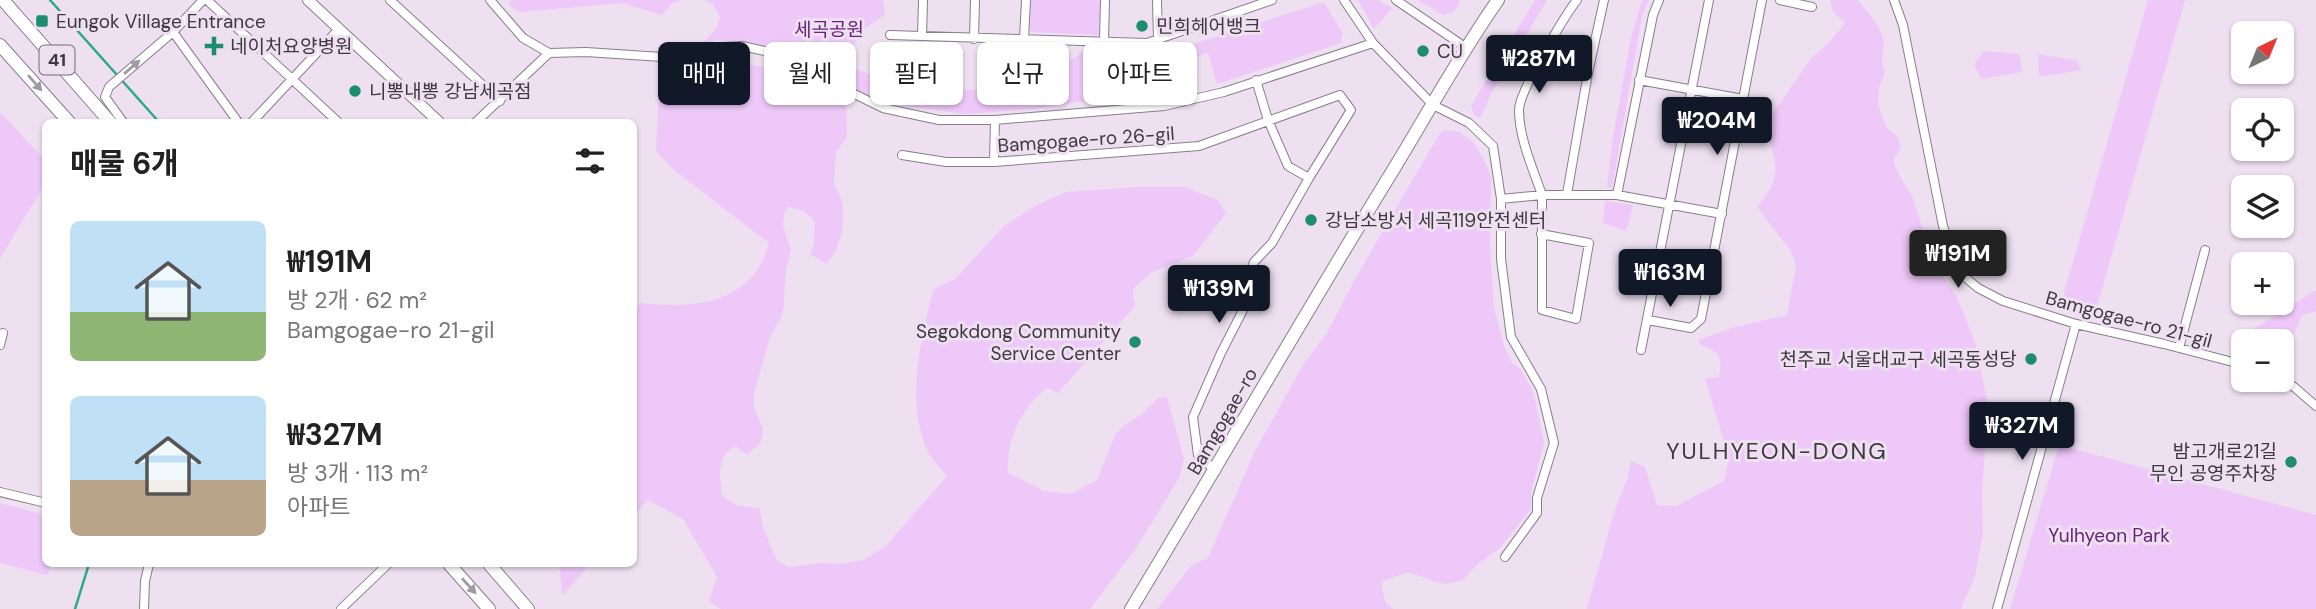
<!DOCTYPE html>
<html lang="ko">
<meta charset="utf-8">
<style>
:root{--surface:#fff;--page:#f6f6f6;--text:#222;--muted:#767676;--accent:#111827}
body{margin:0;font-family:"DM Sans","Noto Sans KR",sans-serif;background:var(--page);color:var(--text);height:100vh;display:flex;flex-direction:column;font-size:26px;white-space:nowrap}
*{box-sizing:border-box;margin:0}
p{font-size:23px;color:var(--muted)}
.icon{flex:none;width:38px;height:38px;fill:none;stroke:currentColor;stroke-width:2;stroke-linecap:round;stroke-linejoin:round}
.map{position:relative;flex:1;overflow:hidden}
.panel{position:absolute;left:42px;top:119px;width:595px;height:448px;display:flex;flex-direction:column;background:var(--surface);border-radius:10px;box-shadow:0 2px 5px #0004}
.panel>*{flex:none}
.banner{position:absolute;left:658px;top:42px;width:665px;height:63px;display:flex;gap:14px}
.needle{width:46px;rotate:43deg}
.controls{position:absolute;left:2231px;top:21px;display:grid;gap:14px}
.controls a{display:grid;place-items:center;width:63px;height:63px;border-radius:10px;background:var(--surface);box-shadow:0 2px 5px #0004;font-size:35px}
.price{position:absolute;translate:-50% -60px;padding:0 16px;border-radius:7px;background:var(--accent);color:#fff;font-size:23px;line-height:46px;filter:drop-shadow(0 2px 4px #0008)}
.price::after{content:'';position:absolute;left:50%;top:42px;width:21px;height:16px;margin-left:-10px;background:inherit;clip-path:polygon(0 0,100% 0,50% 100%)}
.price.active{background:#222;color:#fff}
ul{padding:0;list-style:none}
li{display:flex;align-items:center;gap:21px;height:175px;padding:0 28px}
li span{display:grid;place-items:center;flex:none;width:196px;height:140px;border-radius:10px;color:#555}
li>.icon{margin-inline-start:auto}
span .icon{width:84px;height:84px;fill:#fffc;stroke-width:1}
li b{font-size:30px}
h2{display:flex;justify-content:space-between;align-items:center;height:84px;padding:0 28px;font-size:30px}
.chip{padding:0 24px;border-radius:10px;background:var(--surface);box-shadow:0 2px 5px #0004;font-size:24px;line-height:63px}
.chip.active{background:var(--accent);color:#fff}
.map>svg:first-child{display:block}
.green{fill:#eec8f8}
.lines{fill:none;stroke-linecap:round;stroke-linejoin:round}
.stream{stroke:#29ab86;stroke-width:2.5}
.street-casing{stroke:#897d8c;stroke-width:10}
.secondary-casing{stroke:#897d8c;stroke-width:12}
.primary-casing{stroke:#897d8c;stroke-width:14}
.street{stroke:#fff;stroke-width:8}
.secondary{stroke:#fff;stroke-width:10}
.primary{stroke:#fff;stroke-width:12}
.oneway{fill:#9e9ca0}
.poi-dot{fill:#1d8d6e;stroke:#eee0f1;stroke-width:2.5}
.labels{text-anchor:middle;stroke-width:6;stroke-linejoin:round;paint-order:stroke}
.shield{fill:#eee0f1;stroke:#736b75;stroke-width:2}
.shield-label{font-size:18px;font-weight:bold;fill:#3e3940}
.poi-label{font-size:19px;fill:#3e3940;stroke:#eee0f1;text-anchor:start}
.park-label{font-size:19px;fill:#69217a;stroke:#eee0f1}
.street-label{font-size:19px;fill:#3e3940;stroke:#eee0f1}
.quarter-label{font-size:23px;letter-spacing:2px;fill:#3e3940;stroke:#eee0f1}
</style>
<div class="map">
<svg width="2316" height="609" viewBox="0 0 2316 609">
<rect width="100%" height="100%" fill="#eee0f1"/>
<path class="green" d="M511,0H682L673,3L661,15L623,3L520,12L509,5Z
M705,0H883L885,15L864,29L850,51L842,60L730,41L716,40L703,43L716,29L720,17L713,4Z
M1031,0H1101L1099,35L1030,32Z
M1358,0H1378L1392,8L1374,29Z
M1417,0H1461L1454,12L1443,15Z
M1535,0H1547L1491,94L1480,118L1474,115L1471,106Z
M1642,0H1649L1642,16L1612,188L1607,187L1613,137L1631,38Z
M1831,0H1858C1867,11 1884,30 1884,44C1884,58 1879,57 1885,72L1879,88L1878,105L1886,127L1899,138L1901,148L1894,158L1895,167L1913,198L1933,263L1956,295L1975,342L1988,404L1982,494L1983,533L1975,576L1961,609H1587L1614,512L1627,480L1631,461L1645,467L1657,505L1676,506L1724,481L1729,458L1705,379L1719,377C1723,357 1720,351 1700,345L1699,340L1732,328L1787,315L1796,266L1791,251L1757,207C1785,175 1776,160 1764,126L1812,57L1827,45L1845,23C1838,16 1830,11 1831,0Z
M2148,0H2185L2096,310L2062,300Z
M1324,2L1343,34L1341,43L1217,84L1208,53L1180,62L1187,46Z
M1089,45L1133,47L1140,92L1033,109L966,114L885,103L845,85L847,66L920,92L996,89L1040,74L1076,57Z
M1984,51L2019,54L2023,72L1981,79L1974,64Z
M2038,54L2078,61L2081,70L2039,77Z
M704,60L803,71L831,80L846,94L847,136L836,153L834,183L843,203V229L836,251L827,264L810,254L814,245L815,221L802,210L788,207L784,214L783,226L791,251L786,270L783,313L770,337L754,393V408L763,429L761,442L747,455L735,446C716,457 720,477 722,496L736,505L760,509L763,528L777,561L790,567L818,563L840,564L864,560L886,546L947,476C941,468 931,459 927,450C905,400 921,341 933,290L955,279L1003,227L1035,206L1066,192L1140,187H1184L1218,200L1226,213L1193,256L1152,272L1133,289L1135,306L1058,393L1047,388C1021,408 1006,440 1008,473L1044,491L1071,494L1097,480L1115,435L1123,426L1141,415L1158,398L1167,397L1184,459L1179,478L1137,547L1090,609H721L709,601L717,577L683,519L648,500L634,515V314L640,303C694,309 753,305 769,243L674,170L656,151L659,91L666,65Z
M0,112L46,161L45,184L0,258Z
M1446,130L1459,132L1473,142L1482,156L1491,177L1490,246L1494,307L1505,349L1512,363L1520,369L1533,391L1544,442L1531,493V509L1499,549L1479,563L1463,580L1446,584L1433,581L1408,572L1381,582L1385,602L1393,609H1157L1192,565L1208,558L1255,451L1303,365L1327,333L1355,279L1440,133Z
M1605,201L1633,205L1626,231L1603,223Z
M2316,290V311L2302,315L2283,360L2282,341H2251L2242,336Z
M2059,445L2316,515V609H2010Z
M0,503L45,515L46,564H51L48,574L46,575L0,563Z
M557,564H590L562,596L560,571Z"/>
<g class="lines">
<path class="stream" d="M50,0L159,122
M75,609L89,564"/>
<g class="street-casing">
<path id="street" d="M207,0L338,122
M390,0L500,101
M1157,0L1158,40
M1344,0L1373,43
M1396,0L1465,47
M1577,0C1564,17 1519,92 1519,110C1519,138 1533,169 1542,195H1617L1722,214
M1780,0L1812,7
M1894,0L1903,25L1943,226L1955,262L1966,278L1978,288L2003,301L2076,324L2164,344L2244,365
M173,32L238,122
M890,35L1147,43L1272,0
M922,36L923,0
M974,39L975,0
M1024,39L1026,0
M1104,41L1105,0
M549,53L586,52L662,57L680,49L742,46L811,61L834,84L883,108L939,120H995L1164,106L1224,92L1373,43L1433,105L1469,123L1493,146L1501,199V259L1511,337L1541,389L1554,443L1537,498V513L1505,557
M1542,60L1588,73
M1639,80L1743,99
M123,122L105,97L109,87L173,32L203,0
M252,122L339,29
M476,122L549,53L523,38L490,0
M902,155L946,162H994L1199,146L1340,95L1351,110L1309,178L1288,166L1268,120L1256,80
M994,162L995,120
M1567,194L1588,73L1604,0
M1617,195L1653,15L1659,0
M1501,199L1542,195V310L1576,319L1589,243L1541,234
M1648,320L1691,328L1701,319L1762,0
M0,345L3,333
M2179,348L2205,250
M1641,350L1709,0
M2282,379L2294,387L2316,406
M1216,471L1198,455L1193,417L1221,353L1243,310L1249,277L1254,262L1272,243L1309,178
M0,492L46,503
M144,609L145,581L149,564
M341,609L388,564
M1997,609L2076,324"/>
</g>
<g class="secondary-casing">
<path id="secondary" d="M308,0L439,122"/>
</g>
<g class="primary-casing">
<path id="primary" d="M3,0L110,122
M0,45L69,122
M449,564L489,609
M489,564L528,609
M1131,609C1220,462 1305,313 1395,167C1429,111 1460,54 1498,0"/>
</g>
<use href="#street" class="street"/>
<use href="#secondary" class="secondary"/>
<use href="#primary" class="primary"/>
</g>
<defs><path id="oneway-solid" d="M-6-.8H1V-3.2L6.5 0L1 3.2V.8H-6Z" transform="scale(1.75)"/></defs>
<g class="oneway">
<use href="#oneway-solid" transform="translate(132 67) rotate(-41)"/>
<use href="#oneway-solid" transform="translate(35 83) rotate(49)"/>
<use href="#oneway-solid" transform="translate(469 586) rotate(48)"/>
</g>
<g class="poi-dot">
<rect x="35" y="14" width="14" height="14" rx="3.5"/>
<circle cx="1142" cy="26" r="7"/>
<path d="M210.5 35.5h7v7h7v7h-7v7h-7v-7h-7v-7h7z"/>
<circle cx="1423" cy="51" r="7"/>
<circle cx="355" cy="91" r="7"/>
<circle cx="1311" cy="220" r="7"/>
<circle cx="1135" cy="342" r="7"/>
<circle cx="2031" cy="359" r="7"/>
<circle cx="2291" cy="462" r="7"/>
</g>
<g class="labels">
<rect class="shield" x="39.5" y="45.5" width="35" height="29" rx="5"/>
<g class="shield-label">
<text x="57" y="66">41</text>
</g>
<g class="poi-label">
<text x="56" y="28">Eungok Village Entrance</text>
<text x="1156" y="33">민희헤어뱅크</text>
<text x="230" y="53">네이처요양병원</text>
<text x="1437" y="58">CU</text>
<text x="369" y="98">니뽕내뽕 강남세곡점</text>
<text x="1325" y="227">강남소방서 세곡119안전센터</text>
<text x="1121" y="338" text-anchor="end">Segokdong Community<tspan x="1121" dy="22">Service Center</tspan></text>
<text x="2017" y="366" text-anchor="end">천주교 서울대교구 세곡동성당</text>
<text x="2277" y="458" text-anchor="end">밤고개로21길<tspan x="2277" dy="22">무인 공영주차장</tspan></text>
</g>
<g class="park-label">
<text x="829" y="36">세곡공원</text>
<text x="2109" y="542">Yulhyeon Park</text>
</g>
<g class="street-label">
<text transform="translate(1086 139) rotate(-4)" y="7">Bamgogae-ro 26-gil</text>
<text transform="translate(2129 319) rotate(15)" y="7">Bamgogae-ro 21-gil</text>
<text transform="translate(1222 421) rotate(-60)" y="7">Bamgogae-ro</text>
</g>
<g class="quarter-label">
<text x="1777" y="459">YULHYEON-DONG</text>
</g>
</g>
</svg>
<div class="controls">
<a><svg class="needle" viewBox="-14 -14 28 28"><path d="M0-13l5 13h-10z" fill="#e53935"/><path d="M0 13l5-13h-10z" fill="#767676"/></svg></a>
<a><svg class="icon" aria-label="locate" viewBox="0 0 24 24"><circle cx="12" cy="12" r="6"/><path d="M12 2v4M12 18v4M2 12h4M18 12h4"/></svg></a>
<a><svg class="icon" aria-label="layers" viewBox="0 0 24 24"><path d="M12 4l9 5-9 5-9-5zM3 14l9 5 9-5"/></svg></a>
<a>+</a>
<a>−</a>
</div>
<b class="price" style="left:1539px;top:95px">₩287M</b>
<b class="price" style="left:1717px;top:157px">₩204M</b>
<b class="price active" style="left:1958px;top:290px">₩191M</b>
<b class="price" style="left:1670px;top:309px">₩163M</b>
<b class="price" style="left:1219px;top:325px">₩139M</b>
<b class="price" style="left:2022px;top:462px">₩327M</b>
<div class="banner">
<a class="chip active">매매</a>
<a class="chip">월세</a>
<a class="chip">필터</a>
<a class="chip">신규</a>
<a class="chip">아파트</a>
</div>
<section class="panel">
<h2>매물 6개<svg class="icon" aria-label="filters" viewBox="0 0 24 24"><path d="M4 7h16M4 17h16"/><circle cx="9" cy="7" r="2"/><circle cx="15" cy="17" r="2"/></svg></h2>
<ul>
<li><span style="background:linear-gradient(#bfe0f5 65%,#8fb573 0)"><svg class="icon" aria-label="home" viewBox="0 0 24 24"><path d="M3 11l9-7 9 7M6 9v11h12V9"/></svg></span><div><b>₩191M</b><p>방 2개 · 62 m²</p><p>Bamgogae-ro 21-gil</p></div></li>
<li><span style="background:linear-gradient(#bfe0f5 60%,#b9a48a 0)"><svg class="icon" aria-label="home" viewBox="0 0 24 24"><path d="M3 11l9-7 9 7M6 9v11h12V9"/></svg></span><div><b>₩327M</b><p>방 3개 · 113 m²</p><p>아파트</p></div></li>
</ul>
</section>
</div>
